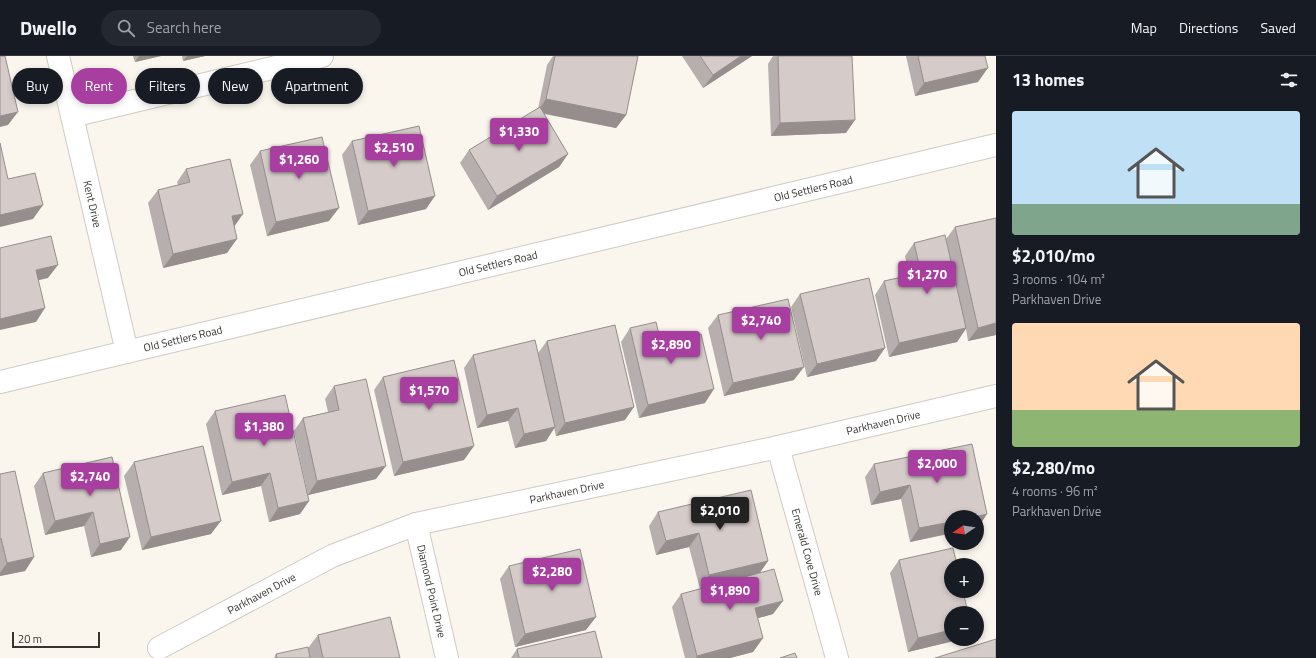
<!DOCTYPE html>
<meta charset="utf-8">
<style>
:root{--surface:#171b24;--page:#242831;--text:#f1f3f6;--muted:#9ea1a6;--line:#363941;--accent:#a83ea0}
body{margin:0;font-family:"Titillium Web",sans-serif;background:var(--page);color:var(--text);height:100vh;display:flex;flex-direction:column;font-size:15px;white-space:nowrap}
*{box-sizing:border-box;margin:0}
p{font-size:13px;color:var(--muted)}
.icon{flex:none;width:22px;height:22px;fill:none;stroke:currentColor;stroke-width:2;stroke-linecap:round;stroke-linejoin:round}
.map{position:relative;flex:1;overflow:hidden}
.details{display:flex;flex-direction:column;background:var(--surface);width:320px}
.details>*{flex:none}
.guide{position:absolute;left:12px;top:12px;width:380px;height:36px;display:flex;gap:8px}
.needle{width:26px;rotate:257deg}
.buttons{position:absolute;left:944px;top:454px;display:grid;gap:8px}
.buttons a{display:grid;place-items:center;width:40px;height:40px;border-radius:50%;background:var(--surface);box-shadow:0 2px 6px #0003;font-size:20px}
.scale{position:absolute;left:12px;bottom:10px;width:88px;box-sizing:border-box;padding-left:4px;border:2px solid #373532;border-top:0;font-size:11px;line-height:14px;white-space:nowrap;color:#373532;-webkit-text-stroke:3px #faf6ee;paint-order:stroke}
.price{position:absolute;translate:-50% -34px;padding:0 9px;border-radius:4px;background:var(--accent);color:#fff;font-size:13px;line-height:26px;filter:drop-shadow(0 1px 2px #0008)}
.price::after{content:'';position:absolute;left:50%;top:24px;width:12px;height:9px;margin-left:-6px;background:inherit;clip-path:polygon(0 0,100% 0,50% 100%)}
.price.current{background:#222;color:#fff}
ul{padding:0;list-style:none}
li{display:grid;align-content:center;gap:8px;height:212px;padding:0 16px}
li span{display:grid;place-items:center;height:124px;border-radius:4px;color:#555}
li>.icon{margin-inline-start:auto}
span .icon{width:72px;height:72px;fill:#fffc;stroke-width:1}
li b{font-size:17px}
h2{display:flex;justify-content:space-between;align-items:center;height:48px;padding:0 16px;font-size:17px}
.tag{padding:0 14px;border-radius:18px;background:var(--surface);box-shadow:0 2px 6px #0003;font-size:14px;line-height:36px}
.tag.current{background:var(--accent);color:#fff}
header{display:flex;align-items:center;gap:24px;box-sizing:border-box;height:56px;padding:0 20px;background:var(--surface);border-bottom:1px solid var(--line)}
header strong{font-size:19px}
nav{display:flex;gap:22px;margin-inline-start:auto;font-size:14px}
.search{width:280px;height:36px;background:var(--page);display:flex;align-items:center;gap:10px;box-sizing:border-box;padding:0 14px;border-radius:22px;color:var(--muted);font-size:15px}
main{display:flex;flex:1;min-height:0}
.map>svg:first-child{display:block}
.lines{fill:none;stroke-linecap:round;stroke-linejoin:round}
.minor-casing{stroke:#cfcbc4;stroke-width:24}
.major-casing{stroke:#cfcbc4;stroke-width:24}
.minor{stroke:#fff;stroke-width:22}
.major{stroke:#fff;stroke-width:22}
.wall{fill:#b7afad}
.shaded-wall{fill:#958e8d}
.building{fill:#d5cbc9;stroke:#958e8d}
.labels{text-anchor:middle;stroke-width:3.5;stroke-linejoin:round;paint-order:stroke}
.street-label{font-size:11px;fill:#373532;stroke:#faf6ee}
</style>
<header>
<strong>Dwello</strong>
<div class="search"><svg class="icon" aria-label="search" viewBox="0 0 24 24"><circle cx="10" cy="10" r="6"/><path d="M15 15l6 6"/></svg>Search here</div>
<nav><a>Map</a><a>Directions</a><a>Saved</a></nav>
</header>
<main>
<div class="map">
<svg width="996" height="602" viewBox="0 0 996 602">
<rect width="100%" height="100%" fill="#faf6ee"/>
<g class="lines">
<g class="minor-casing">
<g id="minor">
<path id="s1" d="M58,0L127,296"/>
<path d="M72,60L322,0"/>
<path id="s2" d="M778,391L837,602"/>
<path id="s3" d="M416,468L447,602"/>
<path id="s4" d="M159,592L332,500L416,468L778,391L996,340"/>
</g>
</g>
<g class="major-casing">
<g id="major">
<path id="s5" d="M0,326L996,89"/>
</g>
</g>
<use href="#minor" class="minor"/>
<use href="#major" class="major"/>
</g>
<path class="wall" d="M133,0H161L135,6Z
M182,0H205L183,5Z
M553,0H638L626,59L616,72L544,58L568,98L559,111L488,154L460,107L469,94L538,53L547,9Z
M682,0H752L703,32Z
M773,0H852L846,77L771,80L768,8Z
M906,0H985L978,26L915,40Z
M352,85L426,153L358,169L342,99Z
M260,95L329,165L267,180L250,109Z
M186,113L234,171L227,197L163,212L148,147L158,134L178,129L177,126Z
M996,162V279L968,285L966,273L957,286L889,301L875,239L884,225L909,219L905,200L914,187L946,183L955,171Z
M800,238L876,305L807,321L791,251Z
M718,259L794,324L724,340L708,272Z
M630,272L661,287L705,347L639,362L621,286Z
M547,285L625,364L556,380L554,372L546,385L515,392L508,365L477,372L464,312L473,299L538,297Z
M383,321L464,404L394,420L374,334Z
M334,330L376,423L308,439L294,375L303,362L328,356L325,343Z
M215,355L309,445L300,458L269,466L261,430L222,439L206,368Z
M972,388L978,472L910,486L901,443L871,449L865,421L874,408Z
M112,401L121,494L91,501L84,470L45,479L34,430L43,417Z
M134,406L211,478L142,494L124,420Z
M0,418L34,501L25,515L0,520Z
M658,456L768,505L759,517L773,558L757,562L763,582L753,596L730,602H685L672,551L681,538L721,527L700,533L689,491L656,499L649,470Z
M899,504L951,583H962L908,596L890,517Z
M509,510L586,574L515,591L500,523Z
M318,579L400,602H310L308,592Z
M517,593L602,602H511Z
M276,598L310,602H274Z"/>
<path class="shaded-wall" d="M139,0H161L135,6Z
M187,0H205L183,5Z
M741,0H752L703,32L713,19Z
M988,12L978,26L915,40L924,27Z
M546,43L626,59L616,72L537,56Z
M18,56L8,69L0,71V60Z
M855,64L846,77L771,80L780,67Z
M568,98L559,111L488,154L497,140Z
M435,140L426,153L358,169L368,155Z
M43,149L33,163L0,171V159Z
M339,152L329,165L267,180L276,166Z
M243,158L234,171L232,160Z
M237,183L227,197L163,212L173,198Z
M58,209L48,222L27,227L36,214Z
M45,252L36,266L0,274V263Z
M996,267V279L968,285L978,272Z
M966,272L957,286L889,301L899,287Z
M885,292L876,305L807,321L817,308Z
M804,311L794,324L724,340L733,327Z
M714,333L705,347L639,362L648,349Z
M634,351L625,364L556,380L565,367Z
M518,352L508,365L477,372L487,359Z
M555,371L546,385L515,392L524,378Z
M474,390L464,404L394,420L403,406Z
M386,410L376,423L308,439L317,425Z
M270,417L261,430L222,439L232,426Z
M910,429L901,443L871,449L880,436Z
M309,445L300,458L269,466L278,452Z
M93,456L84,470L45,479L55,465Z
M987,458L978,472H977V461H974Z
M221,465L211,478L142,494L151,481Z
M951,466V477L910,486L919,472Z
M699,477L689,491L656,499L666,485Z
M130,481L121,494L91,501L100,488Z
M34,501L25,515L0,520V517L7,507Z
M768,505L759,518L700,533L709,519Z
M783,545L773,558L745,566L755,552Z
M596,561L586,574L515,591L525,578Z
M951,574V583H962L908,596L918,582Z
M763,582L753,596L730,602H696L697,600Z"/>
<path class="building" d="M0,0H5L18,56L0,60Z
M555,0H638L626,59L546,43Z
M700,0H741L713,19Z
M778,0H852L855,64L780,67Z
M918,0H985L988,12L924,27Z
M540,51L568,98L497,140L469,94Z
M419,70L435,140L368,155L352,85Z
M322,81L339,152L276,166L260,95Z
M0,87L8,123L35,117L43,149L0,159Z
M230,103L243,158L232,160L237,183L173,198L158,134L190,126L186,113Z
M996,162V267L978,272L955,171Z
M945,179L966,272L899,287L884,225L921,217L914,187Z
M51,180L58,209L36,214L45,252L0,263V192Z
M869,222L885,292L817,308L800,238Z
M788,243L804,311L733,327L718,259Z
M656,266L661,287L701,278L714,333L648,349L630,272Z
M615,269L634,351L565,367L547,285Z
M535,284L555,371L524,378L518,352L487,359L473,299Z
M454,304L474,390L403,406L383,321Z
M366,323L386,410L317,425L303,362L339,354L334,330Z
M285,339L309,445L278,452L270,417L232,426L215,355Z
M972,388L987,458L974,461H951V466L919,472L910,429L880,436L874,408Z
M203,390L221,465L151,481L134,406Z
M112,401L130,481L100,488L93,456L55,465L43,417Z
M15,415L34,501L7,507L1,482L0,483V418Z
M751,434L768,505L709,519L699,477L666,485L658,456Z
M953,492L957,509H951V535H963L968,557H951V574L918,582L899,504Z
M580,493L596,561L525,578L509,510Z
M774,513L783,545L755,552L763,582L697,600L681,538Z
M390,561L400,602H323L318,579Z
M595,575L602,602H519L517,593Z
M996,583V602H935Z
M308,591L310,602H277L276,598Z
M795,597L797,602H780Z"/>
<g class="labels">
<g class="street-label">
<text dy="4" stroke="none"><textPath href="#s5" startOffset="836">Old Settlers Road</textPath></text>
<text dy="4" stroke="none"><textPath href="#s1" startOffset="152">Kent Drive</textPath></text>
<text dy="4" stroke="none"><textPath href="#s5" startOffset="512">Old Settlers Road</textPath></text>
<text dy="4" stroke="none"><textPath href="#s5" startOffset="188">Old Settlers Road</textPath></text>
<text dy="4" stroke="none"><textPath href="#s4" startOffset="764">Parkhaven Drive</textPath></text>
<text dy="4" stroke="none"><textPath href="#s4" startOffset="440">Parkhaven Drive</textPath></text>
<text dy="4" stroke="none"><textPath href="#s2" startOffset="109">Emerald Cove Drive</textPath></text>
<text dy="4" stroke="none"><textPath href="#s3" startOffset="69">Diamond Point Drive</textPath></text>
<text dy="4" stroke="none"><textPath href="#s4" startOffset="116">Parkhaven Drive</textPath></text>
</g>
</g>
</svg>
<div class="buttons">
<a><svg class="needle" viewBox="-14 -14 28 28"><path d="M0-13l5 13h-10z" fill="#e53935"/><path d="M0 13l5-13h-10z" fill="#9ea1a6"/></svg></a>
<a>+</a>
<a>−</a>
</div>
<div class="scale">20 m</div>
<b class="price" style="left:519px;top:96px">$1,330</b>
<b class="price" style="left:394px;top:112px">$2,510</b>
<b class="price" style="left:299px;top:124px">$1,260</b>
<b class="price" style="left:927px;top:239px">$1,270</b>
<b class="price" style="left:761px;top:285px">$2,740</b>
<b class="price" style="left:671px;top:309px">$2,890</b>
<b class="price" style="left:429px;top:355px">$1,570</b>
<b class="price" style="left:264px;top:391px">$1,380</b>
<b class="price" style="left:937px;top:428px">$2,000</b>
<b class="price" style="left:90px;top:441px">$2,740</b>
<b class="price current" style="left:720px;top:475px">$2,010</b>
<b class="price" style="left:552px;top:536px">$2,280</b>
<b class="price" style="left:730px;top:555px">$1,890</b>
<div class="guide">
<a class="tag">Buy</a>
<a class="tag current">Rent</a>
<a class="tag">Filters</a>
<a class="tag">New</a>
<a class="tag">Apartment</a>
</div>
</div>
<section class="details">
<h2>13 homes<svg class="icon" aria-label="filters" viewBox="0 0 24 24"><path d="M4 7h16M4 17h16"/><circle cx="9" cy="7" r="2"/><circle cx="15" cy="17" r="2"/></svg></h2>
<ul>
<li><span style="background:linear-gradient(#bfe0f5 75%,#7fa58c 0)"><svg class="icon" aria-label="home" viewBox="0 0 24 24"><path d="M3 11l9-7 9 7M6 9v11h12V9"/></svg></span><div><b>$2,010/mo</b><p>3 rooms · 104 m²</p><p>Parkhaven Drive</p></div></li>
<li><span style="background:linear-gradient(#ffd9b3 70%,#8fb573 0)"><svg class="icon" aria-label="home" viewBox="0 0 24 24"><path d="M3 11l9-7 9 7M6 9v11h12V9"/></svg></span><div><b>$2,280/mo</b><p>4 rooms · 96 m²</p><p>Parkhaven Drive</p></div></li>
</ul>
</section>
</main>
